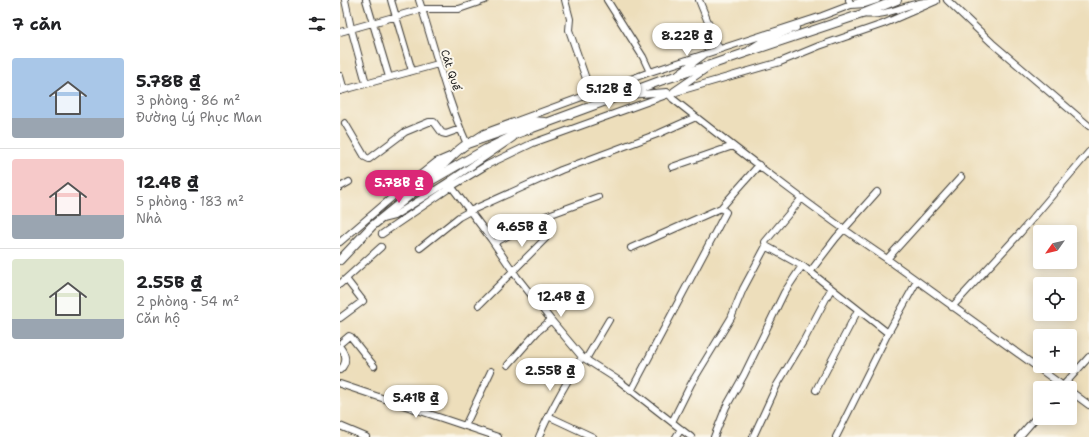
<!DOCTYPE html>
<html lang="vi">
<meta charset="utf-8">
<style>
:root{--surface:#fff;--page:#f2f2f2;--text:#202124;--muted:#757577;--line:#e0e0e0;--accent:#db2777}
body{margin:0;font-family:"Shantell Sans",sans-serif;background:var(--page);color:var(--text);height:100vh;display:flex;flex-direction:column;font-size:15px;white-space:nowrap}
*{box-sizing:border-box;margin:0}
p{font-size:13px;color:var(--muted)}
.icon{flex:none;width:22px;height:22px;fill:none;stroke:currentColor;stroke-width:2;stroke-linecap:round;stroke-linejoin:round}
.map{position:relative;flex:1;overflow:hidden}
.details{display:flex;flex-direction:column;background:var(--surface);width:340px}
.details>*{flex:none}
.needle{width:26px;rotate:236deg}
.controls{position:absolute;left:693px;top:225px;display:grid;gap:8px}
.controls a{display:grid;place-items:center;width:44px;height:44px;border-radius:4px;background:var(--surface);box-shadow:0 2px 10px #0003;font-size:20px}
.price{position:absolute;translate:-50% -34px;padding:0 9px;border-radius:14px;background:#fff;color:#222;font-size:13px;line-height:26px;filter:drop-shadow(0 1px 2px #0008)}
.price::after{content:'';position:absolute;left:50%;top:24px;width:12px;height:9px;margin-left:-6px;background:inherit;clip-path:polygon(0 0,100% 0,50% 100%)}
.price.current{background:var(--accent);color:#fff}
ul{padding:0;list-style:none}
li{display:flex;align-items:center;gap:12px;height:100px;padding:0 12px}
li+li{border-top:1px solid var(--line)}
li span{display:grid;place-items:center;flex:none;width:112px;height:80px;border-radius:4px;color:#555}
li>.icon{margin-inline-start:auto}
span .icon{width:48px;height:48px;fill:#fffc;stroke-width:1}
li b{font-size:17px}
h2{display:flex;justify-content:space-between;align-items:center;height:48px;padding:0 12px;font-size:17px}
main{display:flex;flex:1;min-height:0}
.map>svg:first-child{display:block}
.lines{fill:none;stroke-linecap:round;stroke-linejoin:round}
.minor-casing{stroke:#3b3934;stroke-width:8}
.major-casing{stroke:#3b3934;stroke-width:10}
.minor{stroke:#fff;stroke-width:6}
.major{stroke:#fff;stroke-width:8}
.labels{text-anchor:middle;stroke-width:4;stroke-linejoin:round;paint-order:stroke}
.street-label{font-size:11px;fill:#1c1c1c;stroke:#fbf7ec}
</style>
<main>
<section class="details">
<h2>7 căn<svg class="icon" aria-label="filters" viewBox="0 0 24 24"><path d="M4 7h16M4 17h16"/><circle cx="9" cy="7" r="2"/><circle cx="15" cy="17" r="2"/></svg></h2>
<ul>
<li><span style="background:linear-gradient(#a9c7e8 75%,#9aa5b1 0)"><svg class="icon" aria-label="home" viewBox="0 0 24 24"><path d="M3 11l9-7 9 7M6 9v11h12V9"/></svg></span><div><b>5.78B ₫</b><p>3 phòng · 86 m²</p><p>Đường Lý Phục Man</p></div></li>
<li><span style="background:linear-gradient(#f6c9c9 70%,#9aa5b1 0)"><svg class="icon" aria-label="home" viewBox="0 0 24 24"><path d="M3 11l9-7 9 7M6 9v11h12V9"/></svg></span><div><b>12.4B ₫</b><p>5 phòng · 183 m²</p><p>Nhà</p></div></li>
<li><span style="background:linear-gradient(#dfe7d0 75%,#9aa5b1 0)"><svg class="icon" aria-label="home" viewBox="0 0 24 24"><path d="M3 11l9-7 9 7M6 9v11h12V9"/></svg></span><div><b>2.55B ₫</b><p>2 phòng · 54 m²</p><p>Căn hộ</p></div></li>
</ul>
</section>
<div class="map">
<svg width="749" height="437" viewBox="0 0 749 437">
<rect width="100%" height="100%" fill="#fbf7ec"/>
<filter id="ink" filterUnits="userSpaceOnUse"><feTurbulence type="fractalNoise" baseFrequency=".025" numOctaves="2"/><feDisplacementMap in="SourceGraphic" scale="8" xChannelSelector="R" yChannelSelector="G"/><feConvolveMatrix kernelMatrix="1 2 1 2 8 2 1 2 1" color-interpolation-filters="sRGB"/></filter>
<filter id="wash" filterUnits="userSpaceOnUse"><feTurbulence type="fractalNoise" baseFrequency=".012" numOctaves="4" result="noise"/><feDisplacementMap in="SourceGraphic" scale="16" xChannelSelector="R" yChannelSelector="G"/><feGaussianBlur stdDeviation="0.9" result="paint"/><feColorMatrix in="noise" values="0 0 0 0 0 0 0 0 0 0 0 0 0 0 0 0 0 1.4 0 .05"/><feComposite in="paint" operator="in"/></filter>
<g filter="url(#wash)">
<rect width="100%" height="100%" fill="#eddebb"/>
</g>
<g filter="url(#ink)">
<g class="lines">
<g class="minor-casing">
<path id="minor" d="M5,0L11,28L26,83
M26,0L49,77
M51,0L72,71
M79,0C95,48 106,98 127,144L144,133L310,72L482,16L524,0
M225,0L230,19L229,30L251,93
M267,0L303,57L310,72
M359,0L379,49
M509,0L511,5L525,4L537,0
M607,0L652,43L749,126
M523,14C548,18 569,1 594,1
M0,32L82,9H119L145,0
M410,49L421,42L456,28
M339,73L364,55
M0,76L4,90
M0,91L98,64
M334,91L369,67
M288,95L327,92L333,99C403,154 473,209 547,259
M5,123L25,157L29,159L65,132L89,122H94L102,133L106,134L120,129
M332,167L393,146
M621,177L547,259L726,388
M108,182L151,239L177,277L211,320L242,357L278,380L351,437
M0,187L9,182
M42,219L54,216L108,182L173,138
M42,234L114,185L147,165L193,143L329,94L440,62L479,46L543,24L596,1
M0,242L56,194L96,162L110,156
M154,243L203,217L258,197
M426,246L425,242L462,198
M80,248L119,217L130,211L221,170L320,133L356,117
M291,248L381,208
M470,272L496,238L537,192
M0,284L41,247
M139,305L205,239
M612,307L681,232L749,152
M0,318L23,301L6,279
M2,342L9,336L11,337L34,366
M0,347C6,355 8,362 0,370
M246,359L269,320
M168,365L197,332L211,320
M0,384L158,437
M721,388L749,357
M476,390L518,310
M291,391L386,212L381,208L419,165
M730,391L749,405
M208,416L253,437
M332,422L351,384L391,318L403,289L426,246L464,267L548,333L577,281
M0,426L26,437
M125,426L151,371
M199,437C211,408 226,383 242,357
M336,437L341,429
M374,437L386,407L404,375L444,293L462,266
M413,437L437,385L464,340L491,289
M496,437L548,333
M679,437L700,413"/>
</g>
<g class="major-casing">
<path id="major" d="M82,183C87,174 97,169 105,163C113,156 117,150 127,144L193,121L205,122
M0,260L32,226L80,187L146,149L179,133L320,81L373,64L405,53L522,14L557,0"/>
</g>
<use href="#minor" class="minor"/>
<use href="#major" class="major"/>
</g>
</g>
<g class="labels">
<g class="street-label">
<text transform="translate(111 70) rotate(72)" y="4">Cát Quế</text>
</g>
</g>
</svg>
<div class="controls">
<a><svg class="needle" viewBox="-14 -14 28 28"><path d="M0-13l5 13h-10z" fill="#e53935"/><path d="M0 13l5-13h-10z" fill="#757577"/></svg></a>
<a><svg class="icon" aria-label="locate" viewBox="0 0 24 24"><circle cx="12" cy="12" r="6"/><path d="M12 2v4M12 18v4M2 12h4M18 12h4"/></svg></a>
<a>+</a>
<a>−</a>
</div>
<b class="price" style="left:347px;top:57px">8.22B ₫</b>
<b class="price" style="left:269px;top:110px">5.12B ₫</b>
<b class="price current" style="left:59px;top:204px">5.78B ₫</b>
<b class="price" style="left:182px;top:248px">4.65B ₫</b>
<b class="price" style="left:221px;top:318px">12.4B ₫</b>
<b class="price" style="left:210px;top:392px">2.55B ₫</b>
<b class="price" style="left:76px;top:419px">5.41B ₫</b>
</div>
</main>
